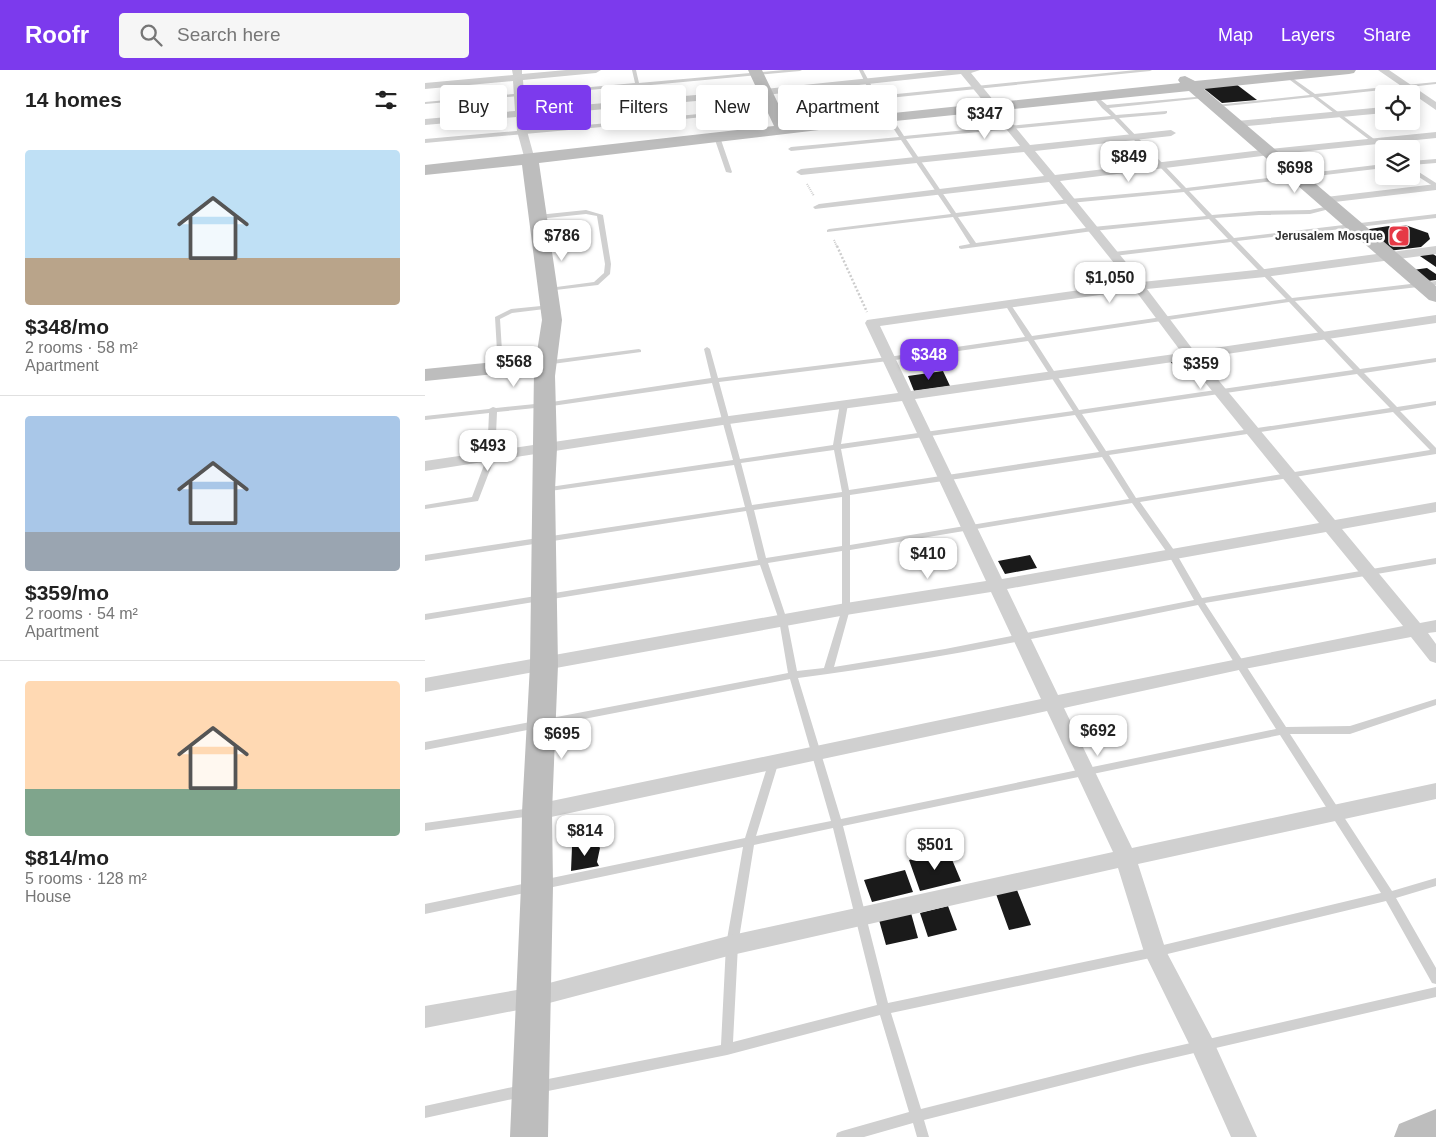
<!DOCTYPE html>
<meta charset="utf-8">
<style>
:root{--surface:#fff;--page:#f6f6f6;--text:#222;--muted:#767676;--line:#e0e0e0;--accent:#7c3aed}
body{margin:0;font-family:Arial,sans-serif;background:var(--page);color:var(--text);height:100vh;display:flex;flex-direction:column;font-size:19px;white-space:nowrap}
*{box-sizing:border-box;margin:0}
p{font-size:16px;color:var(--muted)}
.icon{flex:none;width:28px;height:28px;fill:none;stroke:currentColor;stroke-width:2;stroke-linecap:round;stroke-linejoin:round}
.map{position:relative;flex:1;overflow:hidden}
.sheet{display:flex;flex-direction:column;background:var(--surface);width:425px}
.sheet>*{flex:none}
.top-card{position:absolute;left:15px;top:15px;width:475px;height:45px;display:flex;gap:10px}
.controls{position:absolute;left:950px;top:15px;display:grid;gap:10px}
.controls a{display:grid;place-items:center;width:45px;height:45px;border-radius:5px;background:var(--surface);box-shadow:0 2px 12px #0003;font-size:25px}
.price{position:absolute;translate:-50% -42px;padding:0 11px;border-radius:10px;background:#fff;color:#222;font-size:16px;line-height:32px;filter:drop-shadow(0 1px 2px #0008)}
.price::after{content:'';position:absolute;left:50%;top:30px;width:15px;height:11px;margin-left:-8px;background:inherit;clip-path:polygon(0 0,100% 0,50% 100%)}
.price.selected{background:var(--accent);color:#fff}
ul{padding:0;list-style:none}
li{display:grid;align-content:center;gap:10px;height:265px;padding:0 25px}
li+li{border-top:1px solid var(--line)}
li span{display:grid;place-items:center;height:155px;border-radius:5px;color:#555}
li>.icon{margin-inline-start:auto}
span .icon{width:90px;height:90px;fill:#fffc;stroke-width:1}
li b{font-size:21px}
h2{display:flex;justify-content:space-between;align-items:center;height:60px;padding:0 25px;font-size:21px}
.pill{padding:0 18px;border-radius:5px;background:var(--surface);box-shadow:0 2px 12px #0003;font-size:18px;line-height:45px}
.pill.selected{background:var(--accent);color:#fff}
header{display:flex;align-items:center;gap:30px;box-sizing:border-box;height:70px;padding:0 25px;background:var(--accent);color:#fff}
header strong{font-size:24px}
nav{display:flex;gap:28px;margin-inline-start:auto;font-size:18px}
.search{width:350px;height:45px;background:var(--page);display:flex;align-items:center;gap:12px;box-sizing:border-box;padding:0 18px;border-radius:5px;color:var(--muted);font-size:19px}
main{display:flex;flex:1;min-height:0}
.map>svg:first-child{display:block}
.building{fill:#1a1a1a}
.lines{fill:none;stroke-linecap:round;stroke-linejoin:round}
.path-far1{stroke:#cdcdcd;stroke-width:2;stroke-dasharray:1 1;stroke-linecap:butt}
.path{stroke:#cdcdcd;stroke-width:2.5;stroke-dasharray:2 2;stroke-linecap:butt}
.lane{fill:#d0d0d0;fill-rule:evenodd}
.street{fill:#d0d0d0;fill-rule:evenodd}
.secondary{fill:#bdbdbd;fill-rule:evenodd}
.labels{text-anchor:middle;stroke-width:5;stroke-linejoin:round;paint-order:stroke}
.far-poi-label{font-size:12px;font-weight:bold;fill:#333;stroke:#fff;text-anchor:end}
</style>
<header>
<strong>Roofr</strong>
<div class="search"><svg class="icon" aria-label="search" viewBox="0 0 24 24"><circle cx="10" cy="10" r="6"/><path d="M15 15l6 6"/></svg>Search here</div>
<nav><a>Map</a><a>Layers</a><a>Share</a></nav>
</header>
<main>
<section class="sheet">
<h2>14 homes<svg class="icon" aria-label="filters" viewBox="0 0 24 24"><path d="M4 7h16M4 17h16"/><circle cx="9" cy="7" r="2"/><circle cx="15" cy="17" r="2"/></svg></h2>
<ul>
<li><span style="background:linear-gradient(#bfe0f5 70%,#b9a48a 0)"><svg class="icon" aria-label="home" viewBox="0 0 24 24"><path d="M3 11l9-7 9 7M6 9v11h12V9"/></svg></span><div><b>$348/mo</b><p>2 rooms · 58 m²</p><p>Apartment</p></div></li>
<li><span style="background:linear-gradient(#a9c7e8 75%,#9aa5b1 0)"><svg class="icon" aria-label="home" viewBox="0 0 24 24"><path d="M3 11l9-7 9 7M6 9v11h12V9"/></svg></span><div><b>$359/mo</b><p>2 rooms · 54 m²</p><p>Apartment</p></div></li>
<li><span style="background:linear-gradient(#ffd9b3 70%,#7fa58c 0)"><svg class="icon" aria-label="home" viewBox="0 0 24 24"><path d="M3 11l9-7 9 7M6 9v11h12V9"/></svg></span><div><b>$814/mo</b><p>5 rooms · 128 m²</p><p>House</p></div></li>
</ul>
</section>
<div class="map">
<svg width="1011" height="1067" viewBox="0 0 1011 1067">
<rect width="100%" height="100%" fill="#fff"/>
<path class="building" d="M811,14L832,30L797,33L777,17Z
M980,155L1003,163L1005,169L996,177L963,181L938,160L964,156L966,158Z
M1005,182L1011,186V197L992,184Z
M1002,198L1011,204V210L1003,211L988,200Z
M792,284L803,297L784,299L774,286Z
M763,288L773,302L755,304L745,291Z
M518,301L525,316L489,321L483,306Z
M605,485L612,498L580,504L573,491Z
M172,774L175,778L172,792L174,796L146,801L147,777Z
M523,780L536,811L495,821L484,790Z
M480,800L488,822L447,832L439,810Z
M592,820L606,855L584,860L571,824Z
M523,836L532,860L503,867L495,843Z
M486,843L493,868L461,875L454,850Z"/>
<g class="lines">
<path class="path-far1" d="M382,114L389,126
M409,170L412,177"/>
<path class="path" d="M412,176L442,242"/>
<path class="lane" d="M207,0H211L214,13L359,0H377L375,1L215,16L223,49L447,27L434,0H438L452,26L711,0H727L725,1L454,29L465,43L462,45L449,29L221,53L0,73V69L218,50L210,16L0,34V32L210,13Z
M863,5L890,24L1011,12V14L893,27L961,78L959,79V81L888,27L791,37L789,36L791,35L885,25L861,7V6Z
M670,25L682,35L781,26V28H779L684,38L691,45L742,41V43L740,44L694,48L761,118L959,94V98L764,121L787,145L834,141L885,140L909,135L912,137L885,144L834,145L790,148L809,168L1011,144V148L812,171L867,228L1011,211V215L870,231L935,299L1011,288V292L939,303L972,337L1011,331V335L975,341L1011,378V384L715,432L751,483L777,528L1011,488V494L780,533L861,657L925,656L1011,629V635L925,664H865L967,821L1011,808V816L971,828L1011,898V914L1007,913L961,831L730,887L466,943L496,1039L713,985L1011,917V927L713,996L499,1050L504,1067H492L488,1053L439,1067H411L412,1063L417,1061L484,1042L455,945L302,985L113,1023L109,1021L107,1017L109,1013L113,1011L296,975L301,875L318,777L0,844V834L320,768L344,691L345,688H353L354,691L331,766L406,751L365,609L0,680V672L363,603L354,550L335,495L0,550V544L333,490L321,441L0,491V485L320,437L309,395L118,422L114,420L118,418L308,390L287,313L120,337L72,342L70,387L53,431L0,439V435L47,427L62,387L64,343L0,350V346L64,339L68,337L71,338L120,333L286,308L279,279L282,277L285,279L293,308L463,287L600,267L579,233L582,231L584,232L607,266L861,229L806,172L689,186L686,184L689,182L803,169L784,149L668,161L536,179L534,178V176L545,174L528,147L402,162V160L404,159L526,144L476,70L366,81L363,79L366,77L474,67L461,47L464,45L466,46L479,66L686,46L677,38L668,27V26ZM689,49L756,119L645,129L531,143L481,69ZM759,122L781,146L668,157L551,173L533,147L645,133ZM864,232L928,300L654,340L609,270ZM603,271L648,341L416,374L423,334L419,332L415,334L408,375L315,389L294,312L463,291ZM932,304L965,338L681,381L657,344ZM968,342L1005,380L711,428L684,385ZM650,345L674,382L424,420L416,379ZM409,380L417,422L327,435L316,393ZM677,387L704,429L425,475V425ZM417,427V476L341,488L329,440ZM707,433L743,484L769,530L520,579L409,597L425,539V480ZM417,481V539L399,598L372,601L362,550L343,493ZM773,535L851,659L416,749L373,608C508,591 640,562 773,535ZM855,665L956,823L730,877L463,933L418,756ZM408,758L452,935L308,972L313,875L329,775Z
M292,65L295,67L307,102L306,103L301,102L289,67Z
M1011,89V93L986,95V91Z
M986,97L1011,113V118L986,102Z
M161,140L178,145L186,194L185,204L173,215L122,221L121,220L124,218L169,212L179,203L180,194L172,146L161,144L113,149L110,147L113,145Z
M126,235L129,237L128,238L87,243L75,249L78,297L77,298H73L70,247L86,239Z
M214,279L216,280V282L120,295L117,293L120,291Z
M107,738L111,739L112,742L111,745L107,746L0,761V753Z
M97,1015L101,1017L103,1021L101,1025L97,1027L0,1048V1036Z"/>
<path class="street" d="M87,0H97V4L141,0H176L171,3L98,10L100,40L340,19L523,0H555L546,3L605,75L746,60L751,63L746,66L610,81L630,105L845,79L1011,62V68L845,85L635,111L717,212L840,199L1011,176V184L840,207L722,219L769,281L1011,245V253L775,288L910,450L1011,432V442L917,459L995,553L1011,550V562L1003,563L1011,574V593L1005,591L986,567L814,600L639,638L707,778L1011,713V729L713,794L741,881L787,968L832,1067H806L768,982L719,882L693,798L307,885L109,937L0,958V936L109,917L307,865L688,782L622,641L112,750L105,748L102,742L105,736L112,734L616,629L566,522L421,545L0,622V608L421,533L561,511L477,331L304,354L0,401V391L304,346L473,323L440,253L442,250L705,213L624,112L390,139L388,137L394,134L619,106L599,82L376,105L371,102L376,99L595,76L536,4L340,25L101,46L102,61L110,90L105,93L100,90L92,61L91,47L0,55V49L90,41L88,11L0,19V13L88,5ZM710,220L757,283L486,321L455,256ZM762,290L894,453L577,509L490,329ZM901,462L978,556L633,625L582,519Z
M953,0H964L1011,32V40Z
M959,37V43L812,57L807,54L812,51Z
M1011,114V120L901,133L895,130L901,127Z"/>
<path class="secondary" d="M323,0H337L363,54L755,13L753,10L755,7L760,6L770,11L882,0H931L929,3L924,4L779,19L1011,216V232L1004,230L764,21L470,51L114,93L137,250L130,306L132,378L130,420L133,595L127,742L128,816L123,1067H85L96,816L97,742L105,595L109,300L0,311V299L111,288L117,250L97,95L0,105V95L349,56Z
M1011,1039V1067H969L974,1054Z"/>
</g>
<defs>
<g id="mosque-square" transform="scale(1.125)"><rect x="-9" y="-9" width="18" height="18" rx="4" fill="#e63946" stroke="#fff"/><path d="M3.5-4.9A6 6 0 1 0 3.5 4.9A5 5 0 1 1 3.5-4.9Z" fill="#fff"/></g>
</defs>
<g fill-rule="evenodd">
<use href="#mosque-square" x="974" y="166"/>
</g>
<g class="labels">
<g class="far-poi-label">
<text x="958" y="170">Jerusalem Mosque</text>
</g>
</g>
</svg>
<div class="controls">
<a><svg class="icon" aria-label="locate" viewBox="0 0 24 24"><circle cx="12" cy="12" r="6"/><path d="M12 2v4M12 18v4M2 12h4M18 12h4"/></svg></a>
<a><svg class="icon" aria-label="layers" viewBox="0 0 24 24"><path d="M12 4l9 5-9 5-9-5zM3 14l9 5 9-5"/></svg></a>
</div>
<b class="price" style="left:560px;top:70px">$347</b>
<b class="price" style="left:704px;top:113px">$849</b>
<b class="price" style="left:870px;top:124px">$698</b>
<b class="price" style="left:137px;top:192px">$786</b>
<b class="price" style="left:685px;top:234px">$1,050</b>
<b class="price selected" style="left:504px;top:311px">$348</b>
<b class="price" style="left:89px;top:318px">$568</b>
<b class="price" style="left:776px;top:320px">$359</b>
<b class="price" style="left:63px;top:402px">$493</b>
<b class="price" style="left:503px;top:510px">$410</b>
<b class="price" style="left:673px;top:687px">$692</b>
<b class="price" style="left:137px;top:690px">$695</b>
<b class="price" style="left:160px;top:787px">$814</b>
<b class="price" style="left:510px;top:801px">$501</b>
<div class="top-card">
<a class="pill">Buy</a>
<a class="pill selected">Rent</a>
<a class="pill">Filters</a>
<a class="pill">New</a>
<a class="pill">Apartment</a>
</div>
</div>
</main>
